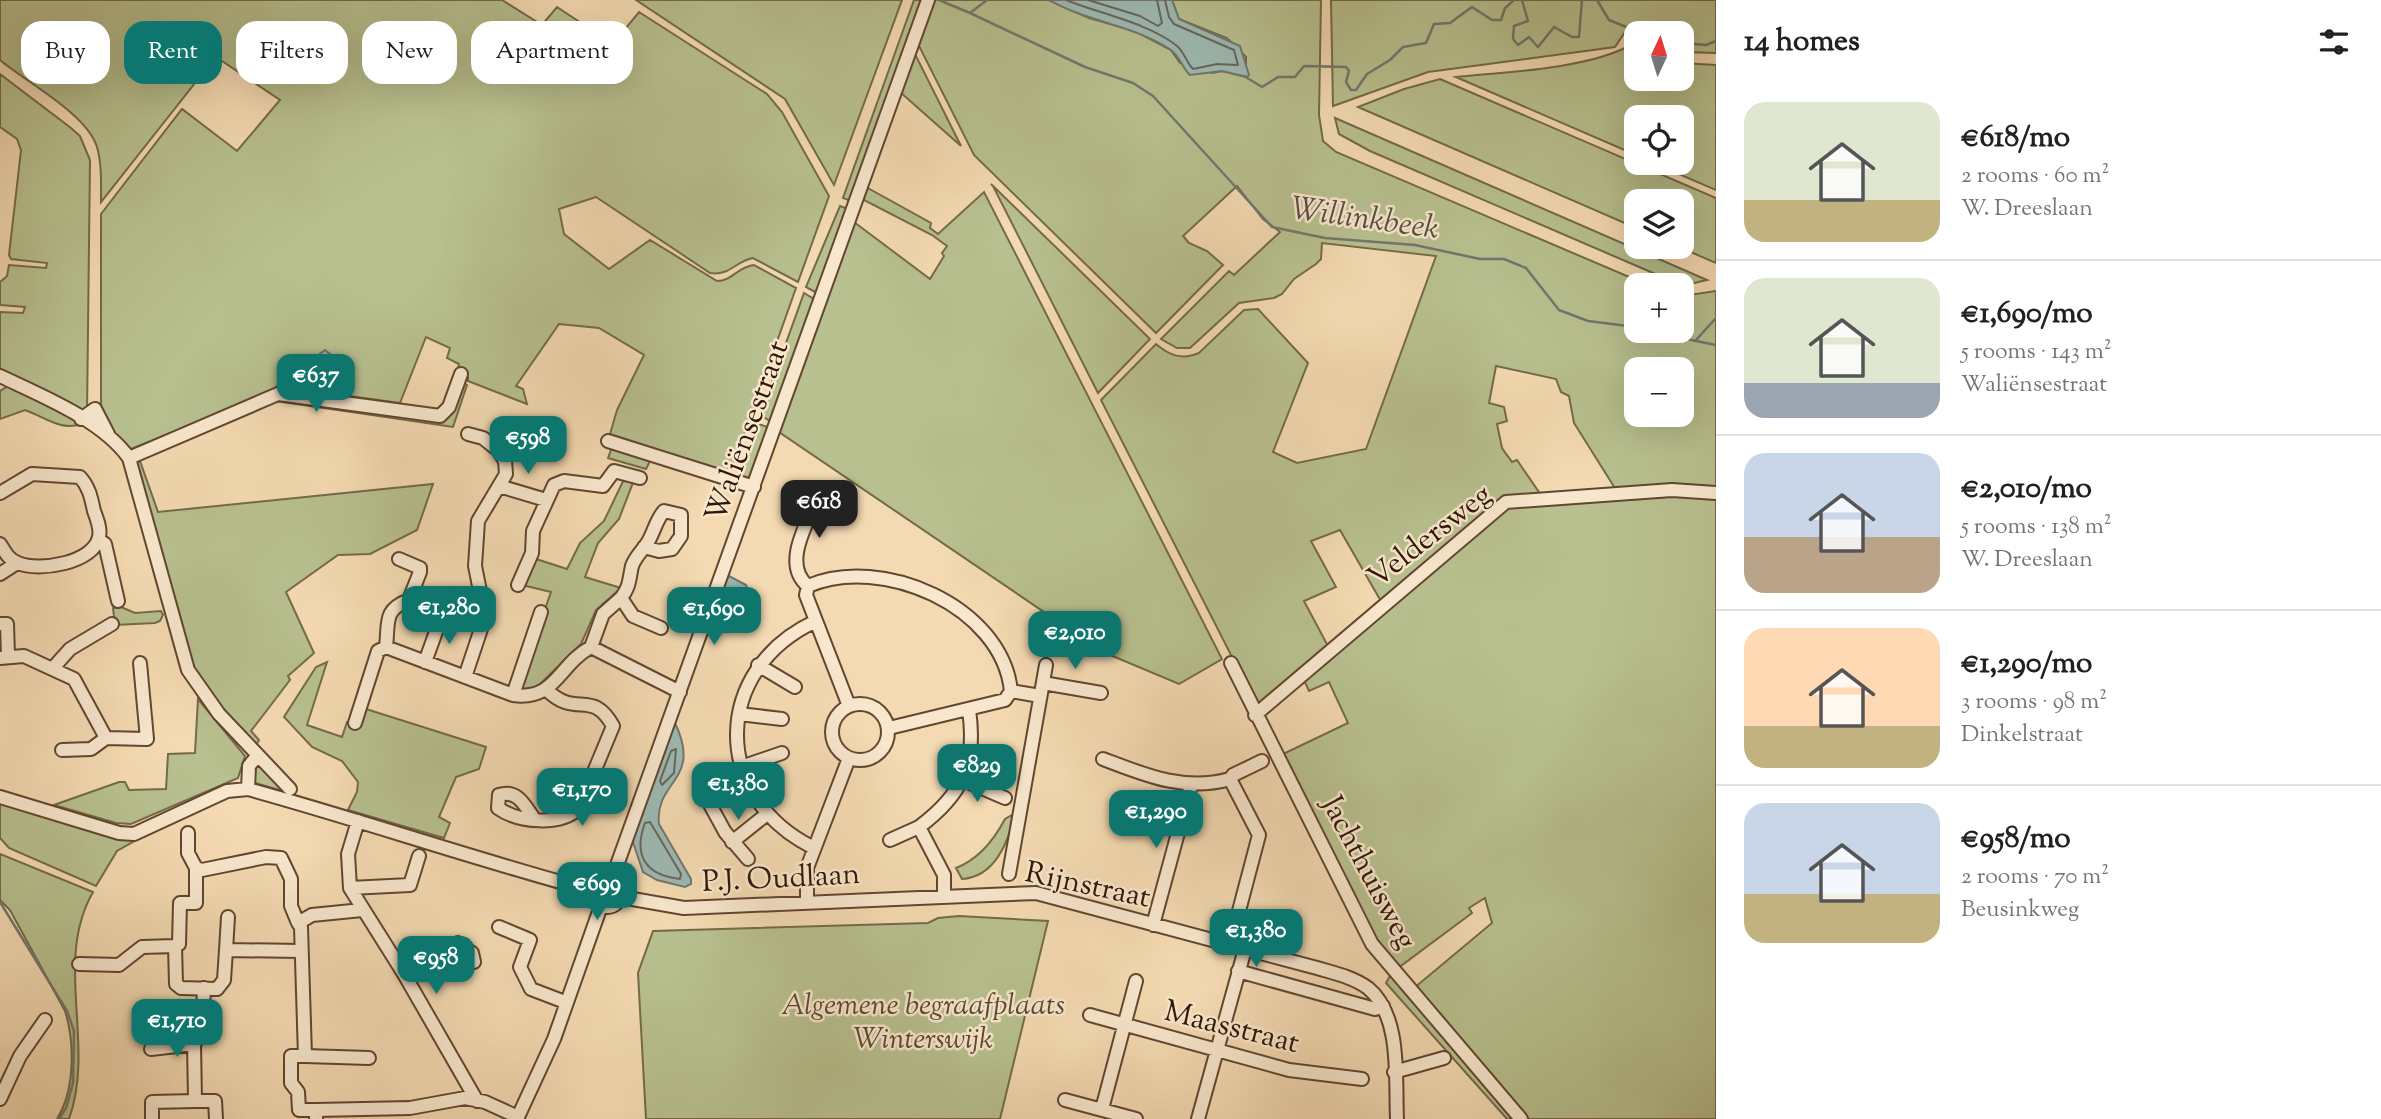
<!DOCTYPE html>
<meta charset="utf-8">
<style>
:root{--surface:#fff;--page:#f6f6f6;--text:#202124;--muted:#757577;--line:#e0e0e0;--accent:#0f766e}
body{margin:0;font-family:"Sorts Mill Goudy",serif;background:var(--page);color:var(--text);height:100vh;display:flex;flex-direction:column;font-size:26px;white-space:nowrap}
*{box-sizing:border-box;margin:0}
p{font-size:23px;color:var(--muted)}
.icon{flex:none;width:38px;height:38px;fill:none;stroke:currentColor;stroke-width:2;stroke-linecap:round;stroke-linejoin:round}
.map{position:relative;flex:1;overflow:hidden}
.details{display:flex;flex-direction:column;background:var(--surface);width:665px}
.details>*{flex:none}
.hud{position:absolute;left:21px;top:21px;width:665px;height:63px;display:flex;gap:14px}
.needle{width:46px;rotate:4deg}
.fabs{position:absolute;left:1624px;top:21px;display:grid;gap:14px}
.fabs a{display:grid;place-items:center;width:70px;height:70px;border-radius:14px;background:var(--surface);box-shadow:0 7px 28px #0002;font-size:35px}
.price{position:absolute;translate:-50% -60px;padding:0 16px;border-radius:14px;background:var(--accent);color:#fff;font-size:23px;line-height:46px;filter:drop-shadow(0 2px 4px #0008)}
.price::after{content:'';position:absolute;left:50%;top:42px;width:21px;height:16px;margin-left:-10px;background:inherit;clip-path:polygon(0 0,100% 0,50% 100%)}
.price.selected{background:#222;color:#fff}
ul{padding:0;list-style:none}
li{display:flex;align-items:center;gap:21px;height:175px;padding:0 28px}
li+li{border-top:2px solid var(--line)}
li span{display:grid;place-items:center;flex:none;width:196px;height:140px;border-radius:21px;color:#555}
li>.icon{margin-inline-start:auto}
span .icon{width:84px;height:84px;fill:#fffc;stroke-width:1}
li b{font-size:30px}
h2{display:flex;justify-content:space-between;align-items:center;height:84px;padding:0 28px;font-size:30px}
.tag{padding:0 24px;border-radius:21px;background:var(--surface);box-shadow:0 7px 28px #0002;font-size:24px;line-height:63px}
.tag.selected{background:var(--accent);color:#fff}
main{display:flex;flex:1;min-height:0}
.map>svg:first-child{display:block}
.green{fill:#b8c08f;stroke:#746a4a;stroke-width:2;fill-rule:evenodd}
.water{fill:#9db9b3;stroke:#72776e;stroke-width:2}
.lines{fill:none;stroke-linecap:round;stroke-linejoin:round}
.shore{stroke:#67675c;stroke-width:2}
.stream{stroke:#72776e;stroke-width:2.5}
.minor-casing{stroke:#624631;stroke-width:16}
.minor{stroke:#f8e7cd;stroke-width:12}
.labels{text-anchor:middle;stroke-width:5;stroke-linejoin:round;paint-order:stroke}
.street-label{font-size:30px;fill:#311506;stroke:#f8e7cd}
.park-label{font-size:30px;font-style:italic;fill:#5a482f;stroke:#f8e7cd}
.water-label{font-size:32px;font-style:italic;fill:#574e43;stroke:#f8e7cd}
</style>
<main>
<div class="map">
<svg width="1716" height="1119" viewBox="0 0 1716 1119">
<rect width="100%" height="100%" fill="#f4dab2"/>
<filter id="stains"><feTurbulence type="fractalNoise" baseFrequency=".00286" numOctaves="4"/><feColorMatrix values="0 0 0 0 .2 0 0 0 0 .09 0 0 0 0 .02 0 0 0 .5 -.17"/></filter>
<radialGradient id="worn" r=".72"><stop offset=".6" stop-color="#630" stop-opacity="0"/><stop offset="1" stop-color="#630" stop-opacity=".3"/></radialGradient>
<path class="green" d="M0,0H502L542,25L557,7L613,44L639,12L767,94L782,112L829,196L798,282L753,258C736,261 730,276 710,273L596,197L559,209L564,234L609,269L650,240L717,281C732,281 739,266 754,265L796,288L730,474L610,434L617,410L644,355L599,328L559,324L516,386L523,389L527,404L468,381V377L457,372L459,364L447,358L450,348L426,337L400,403L277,386L268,394L131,449L108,426L101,405V214L182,109L237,151L280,100L216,57L210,64L191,52L178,70L195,83L101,202C101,184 102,165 97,147C87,114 26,82 0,60Z
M636,0H902L834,185L785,99Z
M914,0H924L851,201L843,198Z
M933,0H1049L1089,18L1135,31L1171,50L1180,63L1212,73L1222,71L1246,77V57L1227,38L1179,19L1172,0H1321L1319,115L1323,141L1336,152L1648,285H1636V331H1682V296L1716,291V489L1618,493L1574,423L1569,396L1561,392L1556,379L1496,366L1489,403L1504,407L1507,421L1497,424L1502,448L1512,462L1517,460L1543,498L1515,500L1382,603L1340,530L1311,541L1336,587L1304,601L1329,648L1258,708L1101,400L1156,344C1170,356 1182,360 1199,353L1244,310L1258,309L1308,363L1273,452L1297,463L1366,449L1436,256L1322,243L1321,259L1316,264L1294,279L1282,294L1274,298L1239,303L1190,348H1177L1161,339L1229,271L1234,275L1280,232L1263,219L1237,186L1183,236L1189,243L1207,251L1223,265L1156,333L974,155L918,44ZM1636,369H1682V415H1636Z
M1331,0H1716V53L1682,52V33H1636V39L1627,29L1615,47L1428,72L1333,106Z
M1627,47L1636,50V79H1682V63L1716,65V190L1653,163H1682V117H1636V155L1456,77C1506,72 1583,69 1627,47Z
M914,54L916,56L961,146L900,92Z
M0,74L71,128L80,136L90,160L87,414L0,369V312L23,313L25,307L0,305V282L7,276L9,265L46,268L47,263L11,259L9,255L21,150L17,139L0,127Z
M1440,79L1716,198V263L1679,247L1682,201H1636V228L1358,107L1404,89Z
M1335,118L1707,280L1686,285L1667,279L1370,151L1339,134Z
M991,184L1150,339L1098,393L993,186Z
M866,187L931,223L930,228L938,234L984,192L1222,659L1179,684L1103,652L779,432L854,222L930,279L944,256L942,253L947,246L932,235L862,199Z
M840,206L848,209L817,293L806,287Z
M804,293L814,299L770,421L760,415Z
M458,380L467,385L453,427L269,400L282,394L440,416Z
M12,384L82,424C59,431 45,417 25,410L0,419V391Z
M758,424L768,427L748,481L740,478Z
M612,447L651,459L646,469L608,458Z
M140,461L158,512L433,484L417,530L370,554L338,555L286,592L314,653L288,676L290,680L251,731L259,740L256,745L208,694L191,664L146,495L134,463Z
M625,477L634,480L619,519L598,543L585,577L621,588L596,610L581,644L536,688L528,691L517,687L551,592L522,585L533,558L567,569L580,543L604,521Z
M1716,495V1119H1528L1414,988L1492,923L1485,898L1469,908L1472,913L1398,968L1374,935L1281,755L1348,723L1329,682L1309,691L1303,678L1510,507L1627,497Z
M121,607L135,613L161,611L163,615L160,621L155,623L115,625L113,608Z
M327,662L307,725L342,737L347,722L358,727L366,709L486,747L479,769L456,777L439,817L450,823L444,838L348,810L357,792L358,782L342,761L312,747L284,717L316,667Z
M198,699L245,756L238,778L131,824L116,823L54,805L119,782H125L129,790L166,789L168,754L195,753Z
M262,764L289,793L255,783L252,778L256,765Z
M0,801L138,839L117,851L96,886L9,848L0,838Z
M1014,814C1009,843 994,877 962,879L956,868C979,859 994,840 1005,819Z
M0,854L93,892C53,962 96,1044 69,1119H57C75,1090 75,1043 65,1011L10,910L0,900Z
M959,916L1048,921L1000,1119H646L638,973L653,931L928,923L938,918Z
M1391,974L1515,1119H1507L1386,983Z"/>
<path class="water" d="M1049,0H1172L1179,19L1240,46L1249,75L1247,77L1222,71L1190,75C1182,68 1180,56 1171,50C1134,25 1087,22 1049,0Z
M325,350L330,354V362L319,380L311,379L309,362Z
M727,575L746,585L750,596L709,625Z
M674,721C704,781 654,780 659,824L691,879V884L685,887L657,880L643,872L632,839Z"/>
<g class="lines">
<path class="shore" d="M1066,0C1098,13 1151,24 1177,46C1185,53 1186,62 1193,69L1217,64L1238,65L1234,50L1174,24L1169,17L1165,0
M1088,0L1140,16L1158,26L1162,23L1157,0
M676,749L674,773L662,785L660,781L671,751Z
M650,822L681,874L680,879C645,875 633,855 645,823Z"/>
<path class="stream" d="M939,0L970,13L987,0
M1522,0L1528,21L1514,26L1513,39L1518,45L1529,37L1538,47L1554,27L1572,37H1579L1582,0
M1597,0L1609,20L1641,33
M970,13L1085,67L1133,83L1153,96L1272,227L1325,238L1415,245L1480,259H1504L1526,268L1559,310L1588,321L1636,327
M1682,43L1706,45L1716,41
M1244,76L1262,87L1278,77H1295L1304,66L1346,67L1349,71L1346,82L1351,90H1356L1367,74L1390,60L1403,47L1426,43L1434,24L1450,23L1472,7L1492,20H1501L1505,8L1514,0
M1648,331L1716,345
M1696,340L1716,318
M0,902L67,1011L74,1031L73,1083L66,1108L59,1119"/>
<g class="minor-casing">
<path id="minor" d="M0,376C42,396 102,420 129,458L188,670L219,714L290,789
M81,419L95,409L108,434
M608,441L754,487
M129,458L278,394L440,416L449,407L461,374
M499,486L546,500
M0,493L32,474L80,477C89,487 91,497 94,511C97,519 101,529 99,537C94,563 39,572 18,563C9,560 5,552 0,544
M99,540L105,544L118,601
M0,574L17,563
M518,585L532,553L533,531L554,485L564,481L603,486L614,471L640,478
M808,586C782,565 806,526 816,501
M621,598C630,587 629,579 632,566C635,557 643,550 648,542C654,532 656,520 664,511L681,515V536L672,549L659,551L644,547
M0,624H7L8,656
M386,647C389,622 383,610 409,600L420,572V568L399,559
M591,647L603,614L621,598L633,616L661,628
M0,658L24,656L74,679L106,738L147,739L140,663
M425,662L441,618
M1231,663L1372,944L1521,1119
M758,665L795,687
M53,668L70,649L112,624
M465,677L481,629V596L475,566L478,521L506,474L505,461L498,450L483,438L468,434
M1043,683L1101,693
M513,695L541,612
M832 732a28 28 0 1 1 56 0a28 28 0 1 1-56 0Z
M849,706L806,595L808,586C881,554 1002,606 1011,691L1040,696
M739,714L782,719
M1255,715L1506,502L1672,490L1716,493
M355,723L378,651L386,647L513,695C556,701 558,665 591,647L680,692
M889,728L1005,700L1011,691
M62,750L91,749L106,738
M1103,759C1145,775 1184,792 1230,779L1233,775L1262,761
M741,767L782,753
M1230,779L1259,835L1230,945
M963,780L1005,798
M248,789L249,766L257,756
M0,797L119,833L134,834L227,791L248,789C364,821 477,860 593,891
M707,799L725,832L748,859
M535,820C525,806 518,789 499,795L498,808C519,823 561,826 579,808L613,726C592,688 576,719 547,690
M358,821L348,854L350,888L404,974L477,1101
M188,833V853L196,868
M890,840L919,827
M732,842L767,814
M814,848C710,797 712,669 816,621
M1009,874L1046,665
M593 893a14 14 0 1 1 28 0a14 14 0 1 1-28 0Z
M612,879L928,0
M350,888L410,885L419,856
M944,895V875L919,827C962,795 977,764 969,710
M621,897L684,908L1036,893L1317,968C1334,973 1353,977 1368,988C1402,1016 1395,1079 1397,1119
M807,901V868L849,758
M1153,925L1191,785
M499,927L530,940L520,967L531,989L565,1002
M175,946L179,944L180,903H196V868L202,870L266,857L281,858L291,879V906L298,923
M226,950L228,917
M79,964L119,965L142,947L175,946L176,984L181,988L217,989L224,980L226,950L301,951
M1238,971L1375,1009L1383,1006
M404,974L458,943L472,953L474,962
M204,988L202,1033L194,1044L195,1101H215L216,1119
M1090,1015L1289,1070L1362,1079
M151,1049L194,1044
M305,1056L369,1058
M1394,1072L1444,1058
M0,1099L20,1056L45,1020
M1065,1100L1136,1119
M1102,1109L1136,981
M316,1110H299L298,1092L291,1083V1056H305L301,927L298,923L312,915L362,910
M152,1119V1102L195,1101
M316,1119V1110L410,1108L465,1098L485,1102L518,1117
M517,1119L554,1039L601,906
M1198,1119L1245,949"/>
</g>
<use href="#minor" class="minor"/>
</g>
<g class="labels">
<g class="street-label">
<text transform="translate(746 431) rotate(-70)" y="10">Waliënsestraat</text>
<text transform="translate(1429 535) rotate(-38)" y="10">Veldersweg</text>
<text transform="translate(1370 872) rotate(62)" y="10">Jachthuisweg</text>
<text transform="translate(781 877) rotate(-3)" y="10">P.J. Oudlaan</text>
<text transform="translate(1088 884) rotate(12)" y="10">Rijnstraat</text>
<text transform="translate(1232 1026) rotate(14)" y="10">Maasstraat</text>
</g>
<g class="park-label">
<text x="923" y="1014">Algemene begraafplaats<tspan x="923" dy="34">Winterswijk</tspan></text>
</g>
<g class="water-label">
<text transform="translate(1365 217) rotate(8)" y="11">Willinkbeek</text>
</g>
</g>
<rect width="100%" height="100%" filter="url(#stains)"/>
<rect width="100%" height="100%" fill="url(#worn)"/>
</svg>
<div class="fabs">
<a><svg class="needle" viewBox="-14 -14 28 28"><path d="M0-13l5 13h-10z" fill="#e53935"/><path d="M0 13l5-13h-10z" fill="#757577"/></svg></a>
<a><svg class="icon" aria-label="locate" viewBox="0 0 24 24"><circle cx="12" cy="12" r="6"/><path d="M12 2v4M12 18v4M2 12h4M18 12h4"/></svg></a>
<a><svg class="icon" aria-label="layers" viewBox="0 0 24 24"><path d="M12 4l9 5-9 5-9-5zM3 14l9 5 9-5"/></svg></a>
<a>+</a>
<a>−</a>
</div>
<b class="price" style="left:316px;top:414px">€637</b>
<b class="price" style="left:528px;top:476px">€598</b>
<b class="price selected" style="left:819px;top:540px">€618</b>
<b class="price" style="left:449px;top:646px">€1,280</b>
<b class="price" style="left:714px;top:647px">€1,690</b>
<b class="price" style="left:1075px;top:671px">€2,010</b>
<b class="price" style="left:977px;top:804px">€829</b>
<b class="price" style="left:738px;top:822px">€1,380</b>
<b class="price" style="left:582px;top:828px">€1,170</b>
<b class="price" style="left:1156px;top:850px">€1,290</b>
<b class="price" style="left:597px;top:922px">€699</b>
<b class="price" style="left:1256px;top:969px">€1,380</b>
<b class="price" style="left:436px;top:996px">€958</b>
<b class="price" style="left:177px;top:1059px">€1,710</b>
<div class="hud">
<a class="tag">Buy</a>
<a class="tag selected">Rent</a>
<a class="tag">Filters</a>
<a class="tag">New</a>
<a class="tag">Apartment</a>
</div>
</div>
<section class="details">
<h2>14 homes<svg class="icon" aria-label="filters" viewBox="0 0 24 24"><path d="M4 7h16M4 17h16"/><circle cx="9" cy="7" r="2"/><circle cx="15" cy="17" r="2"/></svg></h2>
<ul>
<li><span style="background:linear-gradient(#dfe7d0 70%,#c2b280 0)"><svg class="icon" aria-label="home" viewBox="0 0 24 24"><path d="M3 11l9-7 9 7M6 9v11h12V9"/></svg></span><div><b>€618/mo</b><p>2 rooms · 60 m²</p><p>W. Dreeslaan</p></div></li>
<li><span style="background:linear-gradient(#dfe7d0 75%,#9aa5b1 0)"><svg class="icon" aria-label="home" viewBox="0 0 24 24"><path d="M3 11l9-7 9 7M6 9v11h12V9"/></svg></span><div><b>€1,690/mo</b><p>5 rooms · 143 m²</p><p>Waliënsestraat</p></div></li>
<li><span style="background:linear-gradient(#c9d6e8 60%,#b9a48a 0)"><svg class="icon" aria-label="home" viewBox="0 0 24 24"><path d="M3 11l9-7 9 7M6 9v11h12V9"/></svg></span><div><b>€2,010/mo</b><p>5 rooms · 138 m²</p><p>W. Dreeslaan</p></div></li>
<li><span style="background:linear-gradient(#ffd9b3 70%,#c2b280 0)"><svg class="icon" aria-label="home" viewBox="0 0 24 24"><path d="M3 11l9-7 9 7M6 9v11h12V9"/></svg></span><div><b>€1,290/mo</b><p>3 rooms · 98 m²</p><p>Dinkelstraat</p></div></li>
<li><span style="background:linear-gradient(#c9d6e8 65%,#c2b280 0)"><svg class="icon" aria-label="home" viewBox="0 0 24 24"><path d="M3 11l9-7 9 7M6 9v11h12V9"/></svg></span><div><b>€958/mo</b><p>2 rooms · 70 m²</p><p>Beusinkweg</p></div></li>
</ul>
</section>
</main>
